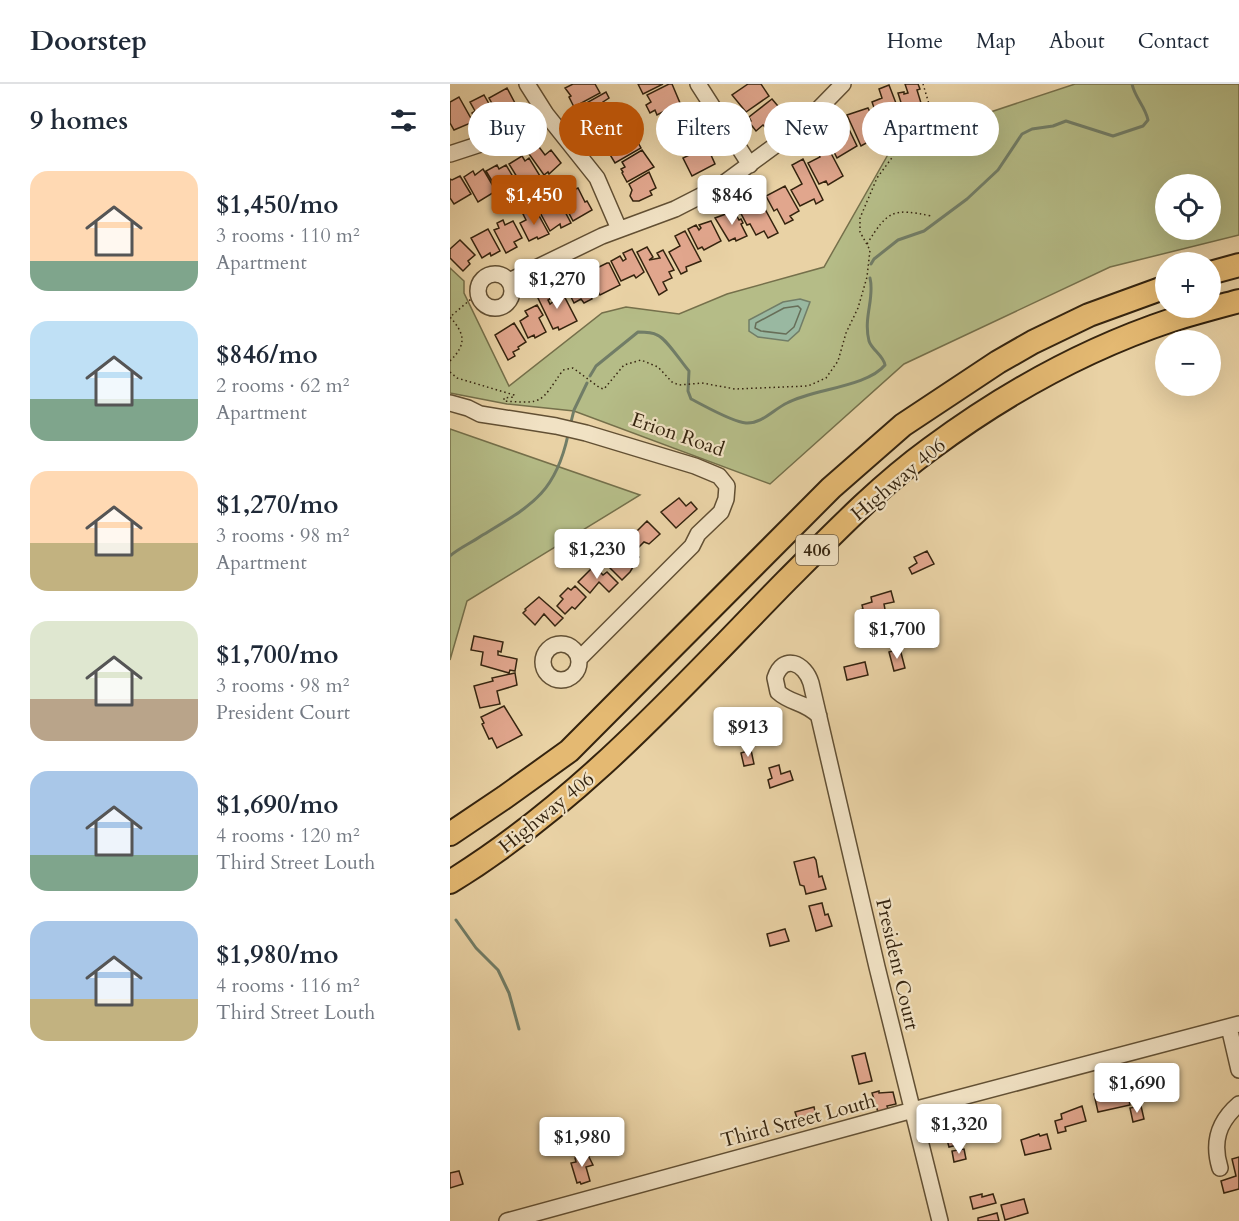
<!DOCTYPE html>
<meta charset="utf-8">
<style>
:root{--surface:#fff;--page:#f6f6f7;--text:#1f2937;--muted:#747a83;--line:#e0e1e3;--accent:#b45309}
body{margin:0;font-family:Cardo,serif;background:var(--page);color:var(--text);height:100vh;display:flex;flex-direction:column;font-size:22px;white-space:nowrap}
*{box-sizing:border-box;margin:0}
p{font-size:20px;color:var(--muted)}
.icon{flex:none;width:33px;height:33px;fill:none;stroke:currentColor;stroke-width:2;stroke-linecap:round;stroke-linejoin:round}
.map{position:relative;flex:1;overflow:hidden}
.drawer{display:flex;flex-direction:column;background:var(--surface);width:450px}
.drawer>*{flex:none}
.guide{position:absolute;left:18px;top:18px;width:570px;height:54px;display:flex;gap:12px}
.controls{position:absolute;left:705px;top:90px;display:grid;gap:12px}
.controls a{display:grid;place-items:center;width:66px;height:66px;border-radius:50%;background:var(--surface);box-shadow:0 6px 24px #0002;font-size:30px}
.price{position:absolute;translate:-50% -51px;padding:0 14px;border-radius:6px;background:#fff;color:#222;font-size:20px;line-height:39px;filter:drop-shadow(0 2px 3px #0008)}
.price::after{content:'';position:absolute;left:50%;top:36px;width:18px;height:14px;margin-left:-9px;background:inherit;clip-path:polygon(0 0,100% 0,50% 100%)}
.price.active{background:var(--accent);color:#fff}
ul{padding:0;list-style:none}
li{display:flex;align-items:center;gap:18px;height:150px;padding:0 30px}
li span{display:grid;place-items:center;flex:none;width:168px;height:120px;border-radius:18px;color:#555}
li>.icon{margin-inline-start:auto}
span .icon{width:72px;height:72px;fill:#fffc;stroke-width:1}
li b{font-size:26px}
h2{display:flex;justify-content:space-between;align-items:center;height:72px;padding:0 30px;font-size:26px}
.tag{padding:0 21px;border-radius:27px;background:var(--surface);box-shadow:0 6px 24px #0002;font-size:21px;line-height:54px}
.tag.active{background:var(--accent);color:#fff}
header{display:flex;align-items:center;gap:36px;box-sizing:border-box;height:84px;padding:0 30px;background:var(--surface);border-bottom:2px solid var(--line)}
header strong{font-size:28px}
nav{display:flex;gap:33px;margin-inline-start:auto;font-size:21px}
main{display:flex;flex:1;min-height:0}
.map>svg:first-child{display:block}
.green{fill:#b5bc87;stroke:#75704b;stroke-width:1.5;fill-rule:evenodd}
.water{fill:#99b8a1;stroke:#717d67;stroke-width:1.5}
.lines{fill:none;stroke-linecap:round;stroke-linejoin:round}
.shore{stroke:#676e58;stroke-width:1.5}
.stream{stroke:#717d67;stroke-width:3}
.building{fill:#e1a68d;stroke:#35240f;stroke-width:1.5}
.minor-casing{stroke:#625034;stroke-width:18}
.highway-casing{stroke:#35240f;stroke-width:26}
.path{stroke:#35240f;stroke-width:1.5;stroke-dasharray:1.5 3;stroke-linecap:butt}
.minor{stroke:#f1e2c4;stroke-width:15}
.highway{stroke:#e4b972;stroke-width:22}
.labels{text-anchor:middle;stroke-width:4.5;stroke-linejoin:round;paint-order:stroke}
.shield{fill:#f1e2c4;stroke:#6d5d45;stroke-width:1.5}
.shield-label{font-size:18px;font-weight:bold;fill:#35240f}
.street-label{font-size:20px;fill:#35240f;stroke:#f1e2c4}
</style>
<header>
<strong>Doorstep</strong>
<nav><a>Home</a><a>Map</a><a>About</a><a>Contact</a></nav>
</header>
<main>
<section class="drawer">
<h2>9 homes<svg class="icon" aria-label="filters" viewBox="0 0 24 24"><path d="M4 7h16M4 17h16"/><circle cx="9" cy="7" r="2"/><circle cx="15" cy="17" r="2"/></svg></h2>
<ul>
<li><span style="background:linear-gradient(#ffd9b3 75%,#7fa58c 0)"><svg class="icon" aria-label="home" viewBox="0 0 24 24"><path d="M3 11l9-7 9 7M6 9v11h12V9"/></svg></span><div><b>$1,450/mo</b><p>3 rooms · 110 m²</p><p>Apartment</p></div></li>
<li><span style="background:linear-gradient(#bfe0f5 65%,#7fa58c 0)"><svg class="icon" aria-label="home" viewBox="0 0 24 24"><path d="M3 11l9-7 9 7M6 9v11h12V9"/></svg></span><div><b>$846/mo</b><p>2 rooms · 62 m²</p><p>Apartment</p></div></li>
<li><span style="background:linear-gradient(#ffd9b3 60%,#c2b280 0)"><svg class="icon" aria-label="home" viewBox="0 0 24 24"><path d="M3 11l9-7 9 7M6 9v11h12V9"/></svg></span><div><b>$1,270/mo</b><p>3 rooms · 98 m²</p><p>Apartment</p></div></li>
<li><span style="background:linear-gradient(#dfe7d0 65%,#b9a48a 0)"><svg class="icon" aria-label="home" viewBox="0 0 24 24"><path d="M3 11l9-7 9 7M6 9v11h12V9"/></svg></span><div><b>$1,700/mo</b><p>3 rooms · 98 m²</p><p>President Court</p></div></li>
<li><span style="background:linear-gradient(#a9c7e8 70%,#7fa58c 0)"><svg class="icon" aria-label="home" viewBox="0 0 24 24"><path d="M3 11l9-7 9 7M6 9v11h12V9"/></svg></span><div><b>$1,690/mo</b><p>4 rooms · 120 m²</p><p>Third Street Louth</p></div></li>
<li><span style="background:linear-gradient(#a9c7e8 65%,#c2b280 0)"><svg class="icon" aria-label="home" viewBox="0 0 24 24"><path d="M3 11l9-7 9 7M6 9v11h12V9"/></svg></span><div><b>$1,980/mo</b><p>4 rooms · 116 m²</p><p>Third Street Louth</p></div></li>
</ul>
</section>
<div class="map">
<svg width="789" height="1137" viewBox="0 0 789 1137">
<rect width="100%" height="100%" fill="#e9d2a5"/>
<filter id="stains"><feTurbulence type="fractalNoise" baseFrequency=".00333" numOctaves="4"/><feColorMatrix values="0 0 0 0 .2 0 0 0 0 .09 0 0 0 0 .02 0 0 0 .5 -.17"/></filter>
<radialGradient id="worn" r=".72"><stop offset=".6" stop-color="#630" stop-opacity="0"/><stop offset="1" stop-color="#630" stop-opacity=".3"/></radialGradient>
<path class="green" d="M625,0H789V151L660,183L454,280L320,400L124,327L57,320L0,309V184L14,197V209L59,302L152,229L176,223L229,230L277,210L374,183L444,60ZM716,100H760V146H716Z
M0,345L190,411L17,517L0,576Z"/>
<path class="water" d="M350,215L360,218L349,247L338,257L308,253L299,247V236L333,218Z"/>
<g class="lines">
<path class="shore" d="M348,222L351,225L344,243L336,250L311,247L305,244L306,239L334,224Z"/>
<path class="stream" d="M421,180L424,175L448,156L474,147L517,115L548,86L572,50L582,45L603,42L616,37L663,52L693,42L698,36C695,22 685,14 682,0
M140,292L146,282L188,248C194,248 202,248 207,251C216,254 231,278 239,287L238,307L241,315C255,322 282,338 296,339C312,340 324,325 337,319C363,305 417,303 435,281C433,271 422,266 419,257C413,233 425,214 420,194
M120,342L124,326L137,299
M0,472C9,464 21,459 31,452C80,422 105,411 118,351
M6,836L26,864L48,886L59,909L69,945"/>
</g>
<path class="building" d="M123,0H145L150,9L124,23L119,13L121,12L115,4Z
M188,0H213L193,10Z
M219,0H222L230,19L207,31L205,26L200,29L196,21L201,18L197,11Z
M298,0H311L319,12L296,28L282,11Z
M455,0H468L470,5L467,6L471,19L453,25L448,9L454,8V10L458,9Z
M439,1L449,27L428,35L422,18L432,14L429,5Z
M57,4L66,21L49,32L39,14Z
M156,8L159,14L153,18L159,28L138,42L132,32L136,30L131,22Z
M34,11L46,32L36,37L35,35L27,39L22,29L25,27L20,18Z
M9,13L23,38L4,46L0,39V18Z
M322,15L333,28L316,44L313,41L306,47L299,38L301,37L299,33Z
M235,20L242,39L222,49L213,31Z
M418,24L427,42L423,44L425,48L417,52L420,57L411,62L397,31Z
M166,28L176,46L152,59L142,42Z
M395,37L407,62L387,74L378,56L390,50L386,42Z
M247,41L254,60L235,69L226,52Z
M181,46L191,64L165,79L159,69L164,66L159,58Z
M374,56L393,92L378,101L376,97L369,100L358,79L370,73L363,61Z
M260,61L264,69L261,71L265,80L242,92L233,74Z
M89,63L95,71L101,66L111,79L99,90L98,88L94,91L79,70Z
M192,66L204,83L177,98L172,89L173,88L171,85L175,83L172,78Z
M72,72L75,77L79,74L90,92L73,103L59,80Z
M353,75L373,116L366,120L364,115L350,122L341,106L352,100L342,81Z
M47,81L49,85L56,81L68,101L51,112L36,87Z
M33,85L46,107L28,118L14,93L23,87L25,91Z
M199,88L206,104L200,107L202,111L189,117H183L180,112L182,106L179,100Z
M10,92L21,110L4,120L0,114V95L2,96Z
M335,102L349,127L340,132L343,136L335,140L327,125L324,127L316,112Z
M128,104L135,118L137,117L142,126L123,137L110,112Z
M106,111L121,139L111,144L110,140L100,147L86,121L94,117L96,120L101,117L99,114Z
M297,114L301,121L303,120L302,118L309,114L328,149L318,154L314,147L306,151L300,140L297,141L286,120Z
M80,126L83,131L87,128L99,150L88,155L87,153L79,157L70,139L76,136L73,130Z
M284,127L289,136L291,135L293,139L291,140L297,152L286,157L285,154L279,157L265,134Z
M53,136L55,141L63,137L72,154L64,158L67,163L56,169L44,146L49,144L47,139Z
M261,137L271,157L254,166L252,163L248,165L238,145L246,141L249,146L251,144L249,141Z
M38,145L50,167L41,172L40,169L32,174L21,154Z
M235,147L251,177L236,183L237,187L231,190L219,168L230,162L225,152Z
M10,156L25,171L18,177L20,180L13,187L0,174V165Z
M197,163L203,173L199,176L210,174L207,169L213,166L224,186L219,188L222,194L213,198L217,206L209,211L187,168Z
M182,165L194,188L186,194L184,191L171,197L161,177L170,172L173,177L176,175L173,169Z
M145,177L149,183L157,179H159L170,201L150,211L148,207L146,208L142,199L143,198L142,194L139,196L133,184Z
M131,186L141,206L139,207L142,215L134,219L131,215L124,219L113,197Z
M95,205L100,215L98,216L100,220L104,217L103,215L112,208L127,237L109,246L108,243L103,245L86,210Z
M87,221L93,231L89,234L96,248L85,254L84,251L78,254L70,237L78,232L75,227Z
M64,239L76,258L68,263L69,265L63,268L65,272L58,276L45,251Z
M229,414L236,422L241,418L247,425L226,444L211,428Z
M197,437L210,450L199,460L194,458L186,466L177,457Z
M170,455L189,473L181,481L183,483L180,488L172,496L153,477L159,471L157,468Z
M477,467L484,480L462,490L459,484L467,479L464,473Z
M144,482L153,491L157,488L168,499L159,508L149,498L140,509L128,498Z
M125,502L136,513L125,525L122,523L115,530L107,522L113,515L110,512L118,504L121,506Z
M441,507L444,518L434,520L436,531L431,532L433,539L415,545L413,538L411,539L409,526L413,525L412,521L422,518L421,513Z
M89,513L113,534L105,542L94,530L85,541L73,529L76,526L75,525Z
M24,552L53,558L51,568L48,567V571L67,575L65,587L60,586L59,589L31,581L33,568L21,566Z
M450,565L455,584L444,587L439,568Z
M415,578L418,591L397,596L394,583Z
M65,589L67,601L47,607L50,620L30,624L24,602L43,597L42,594Z
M54,622L72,651L47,664L42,654L39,655L32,640L34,639L31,633Z
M301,666L304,680L294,682L291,669Z
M329,681L331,690L340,687L343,696L320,704L318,696L322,694L319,684Z
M364,773L366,776L369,793L372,792L376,805L356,810L354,802L350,801L344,778Z
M372,819L375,831L378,830L382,842L366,847L359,822Z
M335,845L339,857L320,862L317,850Z
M415,969L422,997L409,1000L402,972Z
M656,1005L659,1006L661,1015L678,1011L680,1021L648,1028L644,1010Z
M429,1007V1009L443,1008L446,1020L437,1022L438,1025L428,1028L422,1009Z
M632,1022L636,1037L615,1043L616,1047L608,1049L605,1037L612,1035L611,1030Z
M691,1022L694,1035L683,1038L680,1024Z
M364,1023L366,1032L348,1037L345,1028Z
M508,1049L511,1060L499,1063L496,1052Z
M589,1050L590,1052L597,1050L601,1065L575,1071L571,1056Z
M514,1065L516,1075L504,1078L502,1067Z
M136,1067L143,1081L136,1083L140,1097L131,1100L130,1098L127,1099L121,1079L126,1078L125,1074L129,1073L128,1070Z
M789,1073V1105L774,1109L771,1097L786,1092L782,1075Z
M9,1087L13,1100L0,1104V1089Z
M532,1110V1113L543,1110L546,1119L523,1125L520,1113Z
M574,1115L578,1129L555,1136L551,1121Z
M547,1129L549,1137H528V1134Z"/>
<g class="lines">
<g class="minor-casing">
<path id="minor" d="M77,0L96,30L147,94L169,145
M248,0L300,81
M0,70L52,53L96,30
M28 207a17 17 0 1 1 34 0a17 17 0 1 1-34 0Z
M59,197L152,152L225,125L270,102L353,41L393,0
M0,319L18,324L30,330L106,342L136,349L245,382L269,392L277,402L276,415L271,428L248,450L242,462L129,575
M93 578a18 18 0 1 1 36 0a18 18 0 1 1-36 0Z
M369,632C354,617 341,620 328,608L325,594C333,569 355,579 361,599L427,883L490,1137
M779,943L789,986
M770,1084C762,1058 768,1038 789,1020
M57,1137L463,1026L789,940"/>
</g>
<g class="highway-casing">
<path id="highway" d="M760,189L789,181
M0,750L55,713L119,667L381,404L453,341L548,278L583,258L639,231L716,203
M0,798C130,718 231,604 337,496C383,450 428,403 480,365C554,310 635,265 722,236C744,229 767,223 789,217"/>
</g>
<path class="path" d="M417,160C438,126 443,124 481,132
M0,277C17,260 15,250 0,233L28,209
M0,288L7,294L64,311V313L54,314V317C94,320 90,319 113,286L123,284L150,304L154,305L174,281L191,276L208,283L222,298L229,301L252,299L285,305L358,302L376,294L388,277L396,249L408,224L417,193L420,166L410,148V134L427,94L458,52L485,40L473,0"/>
<use href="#minor" class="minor"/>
<use href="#highway" class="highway"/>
</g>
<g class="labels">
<rect class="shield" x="346" y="451" width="42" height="30" rx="4.5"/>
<g class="shield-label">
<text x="367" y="472">406</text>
</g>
<g class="street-label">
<text transform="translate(228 350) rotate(19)" y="7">Erion Road</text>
<text transform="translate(448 395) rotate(-40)" y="7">Highway 406</text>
<text transform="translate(96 728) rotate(-39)" y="7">Highway 406</text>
<text transform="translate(448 880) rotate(77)" y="7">President Court</text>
<text transform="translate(348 1036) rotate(-15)" y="7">Third Street Louth</text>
</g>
</g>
<rect width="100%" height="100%" filter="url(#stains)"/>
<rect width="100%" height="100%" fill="url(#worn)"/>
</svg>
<div class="controls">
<a><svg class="icon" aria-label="locate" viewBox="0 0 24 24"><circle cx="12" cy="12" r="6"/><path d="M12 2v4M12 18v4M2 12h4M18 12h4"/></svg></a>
<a>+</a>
<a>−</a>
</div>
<b class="price active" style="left:84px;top:142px">$1,450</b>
<b class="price" style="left:282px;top:142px">$846</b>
<b class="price" style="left:107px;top:226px">$1,270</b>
<b class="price" style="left:147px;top:496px">$1,230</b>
<b class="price" style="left:447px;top:576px">$1,700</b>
<b class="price" style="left:298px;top:674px">$913</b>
<b class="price" style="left:687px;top:1030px">$1,690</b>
<b class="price" style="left:509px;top:1071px">$1,320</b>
<b class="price" style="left:132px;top:1084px">$1,980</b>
<div class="guide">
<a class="tag">Buy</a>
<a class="tag active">Rent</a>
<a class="tag">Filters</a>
<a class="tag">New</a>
<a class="tag">Apartment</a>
</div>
</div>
</main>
